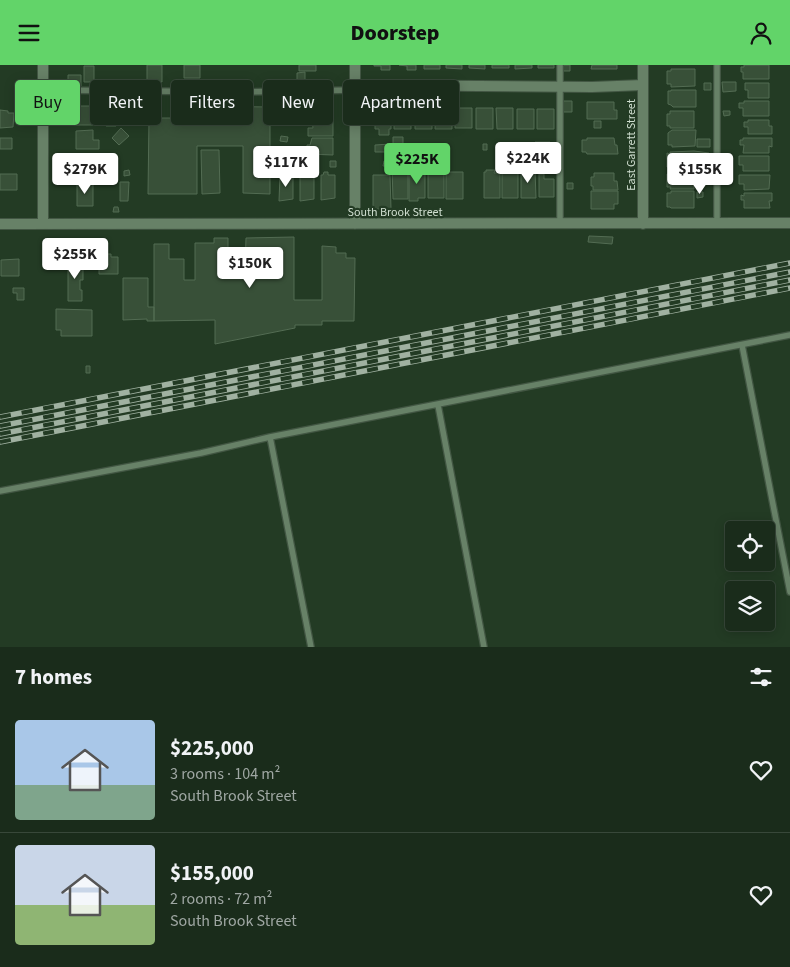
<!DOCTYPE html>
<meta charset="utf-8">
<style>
:root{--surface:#1a2c1b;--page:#233424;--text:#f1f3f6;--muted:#9fa7a3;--line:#38483a;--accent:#62d469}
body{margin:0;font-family:"Source Sans 3",sans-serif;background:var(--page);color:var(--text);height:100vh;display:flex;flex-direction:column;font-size:19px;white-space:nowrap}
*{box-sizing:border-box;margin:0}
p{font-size:16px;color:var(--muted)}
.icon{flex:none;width:28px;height:28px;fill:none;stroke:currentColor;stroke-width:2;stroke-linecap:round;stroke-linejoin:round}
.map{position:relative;height:582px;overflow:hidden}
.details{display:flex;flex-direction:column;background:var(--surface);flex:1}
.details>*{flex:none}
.top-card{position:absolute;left:15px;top:15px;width:500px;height:45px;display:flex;gap:10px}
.buttons{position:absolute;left:725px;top:456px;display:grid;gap:10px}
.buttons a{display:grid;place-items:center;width:50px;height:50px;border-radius:5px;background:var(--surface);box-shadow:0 2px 12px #0003,0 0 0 1px var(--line);font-size:25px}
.price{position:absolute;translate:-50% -42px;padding:0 11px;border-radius:5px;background:#fff;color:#222;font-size:16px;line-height:32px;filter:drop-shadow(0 1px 2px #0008)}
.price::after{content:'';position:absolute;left:50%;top:30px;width:15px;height:11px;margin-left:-8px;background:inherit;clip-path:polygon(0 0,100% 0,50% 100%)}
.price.selected{background:var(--accent);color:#111}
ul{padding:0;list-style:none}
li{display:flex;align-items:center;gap:15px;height:125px;padding:0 15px}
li+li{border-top:1px solid var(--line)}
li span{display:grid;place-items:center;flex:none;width:140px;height:100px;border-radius:5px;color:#555}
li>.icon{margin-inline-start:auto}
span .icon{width:60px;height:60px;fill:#fffc;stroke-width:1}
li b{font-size:21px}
h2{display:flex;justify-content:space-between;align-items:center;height:60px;padding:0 15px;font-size:21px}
.pill{padding:0 18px;border-radius:5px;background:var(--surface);box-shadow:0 2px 12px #0003,0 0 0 1px var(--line);font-size:18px;line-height:45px}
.pill.selected{background:var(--accent);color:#111}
header{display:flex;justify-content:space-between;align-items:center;height:65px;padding:0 15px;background:var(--accent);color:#111;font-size:22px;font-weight:800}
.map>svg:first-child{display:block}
.building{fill:#385038;stroke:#536c53}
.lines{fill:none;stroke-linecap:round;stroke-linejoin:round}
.service-casing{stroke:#425643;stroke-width:8}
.minor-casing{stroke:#425643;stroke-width:12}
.service{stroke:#678167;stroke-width:5.5}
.minor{stroke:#678167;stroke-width:10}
.rail-casing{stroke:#a0b1a1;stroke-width:5.5}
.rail{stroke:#233b24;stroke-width:4;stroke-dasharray:11;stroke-linecap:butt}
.labels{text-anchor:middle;stroke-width:4.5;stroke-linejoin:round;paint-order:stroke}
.street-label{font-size:12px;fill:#d1dfd1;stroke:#233b24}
</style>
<header><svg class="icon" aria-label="menu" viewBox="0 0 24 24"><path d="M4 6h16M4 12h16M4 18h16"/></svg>Doorstep<svg class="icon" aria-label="person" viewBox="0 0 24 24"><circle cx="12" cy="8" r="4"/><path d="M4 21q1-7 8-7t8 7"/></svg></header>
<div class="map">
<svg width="790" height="582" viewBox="0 0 790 582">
<rect width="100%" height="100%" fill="#233b24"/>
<path class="building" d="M147,0H162V17H147Z
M184,0H200V13H184Z
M299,0H316V6H299Z
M374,0H390V5H381V1H374Z
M399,0H416V5H407V1Z
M424,0H440V4H424Z
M446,0H462V4L446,3Z
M469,0H485V4L469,3Z
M492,0H509V3H492Z
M515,0H532V3L515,4Z
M538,0H554V3H538Z
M562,0H570V6H562Z
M592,0H617V4H591Z
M744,0H769V14H743V7H741V2H744Z
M84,1H94V17H84Z
M671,4H695V21L671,22V19H667V6H671Z
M305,7V20H297V8Z
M68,10H81V21H68Z
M722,17H736V26L723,27Z
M704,18H711V25H704Z
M745,18H769V33H748V25H745Z
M671,25H696V42H673L671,40L668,39V26H671Z
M331,34V49L283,50V35Z
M561,36H572V47H561Z
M744,36H769V51H743V43H739V38H744Z
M587,37H614V45H617V54H587Z
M76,41H93V60H76Z
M197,41L270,42V129L243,128V81H197V129H148L149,53H197Z
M411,43V64H394V44Z
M415,43H432V64H415Z
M455,43H472V63H455Z
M476,43H493V64H476Z
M496,43H513V64H497Z
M375,44H391V64H389V70H379V64H375Z
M436,44H452V64H435Z
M517,44H534V64H517Z
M537,44H554V64H537Z
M0,45L8,46V48H14L13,62L0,63Z
M670,46H694V63H670V61H667V49H670Z
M723,46H730V50L724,51Z
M106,48H116V61H106Z
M281,53L286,54V60H281Z
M312,54H333V71H308V63H313Z
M748,55H769V61H772V69H748V62H744V57H748Z
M594,56H601V63H594Z
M121,63L129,71L119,80L112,73Z
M93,65V75H99V84H76V66Z
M672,65H696L695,81L672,82V80H668V68Z
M281,71L288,72L287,77L280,76Z
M393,72H403V85H393Z
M0,73H12V84H0Z
M312,73H333V90L307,89V80H310Z
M587,73H614L615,80H617L618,89H587L586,87H582V75H587Z
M743,73H772V82L769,81V88H743L744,80H740V75H743Z
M697,74H710V82H697Z
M535,77H550V86H536Z
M515,78H521L520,85H515Z
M391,79V87H375V80Z
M483,79H487V85H483Z
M201,85H219L220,128L202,129Z
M694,86L709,88V104H670V102H667V88L670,89V87Z
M739,91H769V106H743V100H739Z
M76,92H93V111H76Z
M400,93L406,98L403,103L396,98Z
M509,94H518V101H509Z
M276,95H282V101L276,100Z
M308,95H314V102H309Z
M434,95V100H427V96Z
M330,96H336V102H330Z
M384,96H388V101H383Z
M392,103H400V108H408V134H393Z
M521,103H526V105H535L536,133H521Z
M129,105L130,110L124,111V106Z
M409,105H425V133H418V136H409Z
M486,105H495L494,108H500V133H484V107H486Z
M300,106L314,107V134L300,136Z
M694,106V124H670L671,122H667V109H670V107Z
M324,107H328V110H335V133L321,135V110H323Z
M428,107H444V133H428Z
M446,107H463V134H446Z
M502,108H518V133H502Z
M594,108H614V116H617L618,125H593V121H591V112H594Z
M0,109H17V125H0Z
M539,109H544V114H554V132H539Z
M280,110H293V134L279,136Z
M373,110H390L391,144H373Z
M739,110H770L769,124L744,125V119H739Z
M120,117H129L128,136H120Z
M567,118H573V124H567Z
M77,119H93V141H77Z
M591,126H618V139H614V144H591Z
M671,126H694V143H671L670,142H667V128H671Z
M697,127H703V132L697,133Z
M744,128H772V136H769L770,143H744V135H741V130L744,131Z
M114,142H118L119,147H113Z
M589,171L613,172L612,179L588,177Z
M294,172V235H322V181L336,182V188H346V193H355L354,256H322V260H295V263L215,279V255L154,256V179H169V194H184V215H195V178H214V173H228V204H245L246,173Z
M103,189H111V192H118V209H99V191H103Z
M19,194V211H1V195Z
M68,195H79L80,197H83V215H80V225H82V236H68Z
M123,213H148V242H154V256H147V254L123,255Z
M13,223H24V235H17V228H13Z
M56,244L92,245V271H61V265H56Z
M86,301H90V308H86Z"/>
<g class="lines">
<g class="service-casing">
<path id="service" d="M560,0V159
M43,25L243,27L356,25
M717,159V0
M742,280L790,527
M438,340L484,582
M270,372L311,582
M0,426L201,388L270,372L790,270"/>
</g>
<g class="minor-casing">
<path id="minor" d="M43,0V159
M643,0V159
M356,20L592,22L643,20
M0,159L790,158
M355,159V0"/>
</g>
<use href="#service" class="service"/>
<use href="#minor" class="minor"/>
<g class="rail-casing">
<path id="rail" d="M0,352L790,198
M0,361L790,207
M0,369L790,215
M0,377L790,223"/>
</g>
<use href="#rail" class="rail"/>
</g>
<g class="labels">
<g class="street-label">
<text transform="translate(631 80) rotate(-90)" y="4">East Garrett Street</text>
<text x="395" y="151">South Brook Street</text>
</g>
</g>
</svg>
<div class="buttons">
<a><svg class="icon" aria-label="locate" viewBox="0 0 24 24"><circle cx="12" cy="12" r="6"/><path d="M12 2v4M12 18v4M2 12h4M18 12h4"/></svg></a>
<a><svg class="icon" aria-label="layers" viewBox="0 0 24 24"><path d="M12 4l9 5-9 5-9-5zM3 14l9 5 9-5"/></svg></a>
</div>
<b class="price" style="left:528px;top:119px">$224K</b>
<b class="price selected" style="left:417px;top:120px">$225K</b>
<b class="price" style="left:286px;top:123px">$117K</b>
<b class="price" style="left:85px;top:130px">$279K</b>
<b class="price" style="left:700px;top:130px">$155K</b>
<b class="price" style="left:75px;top:215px">$255K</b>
<b class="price" style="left:250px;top:224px">$150K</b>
<div class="top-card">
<a class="pill selected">Buy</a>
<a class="pill">Rent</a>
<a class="pill">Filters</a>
<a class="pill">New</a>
<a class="pill">Apartment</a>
</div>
</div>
<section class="details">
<h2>7 homes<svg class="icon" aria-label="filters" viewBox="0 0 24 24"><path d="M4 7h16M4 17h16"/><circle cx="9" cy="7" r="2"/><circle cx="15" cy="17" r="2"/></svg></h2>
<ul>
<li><span style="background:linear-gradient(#a9c7e8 65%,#7fa58c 0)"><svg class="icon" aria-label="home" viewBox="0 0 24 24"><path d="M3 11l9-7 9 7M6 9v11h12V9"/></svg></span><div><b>$225,000</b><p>3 rooms · 104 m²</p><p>South Brook Street</p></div><svg class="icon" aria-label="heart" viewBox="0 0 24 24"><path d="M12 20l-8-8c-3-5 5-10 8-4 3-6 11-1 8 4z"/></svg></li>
<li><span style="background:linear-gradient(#c9d6e8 60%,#8fb573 0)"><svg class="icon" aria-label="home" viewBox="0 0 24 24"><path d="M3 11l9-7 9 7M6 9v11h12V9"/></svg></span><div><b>$155,000</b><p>2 rooms · 72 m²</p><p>South Brook Street</p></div><svg class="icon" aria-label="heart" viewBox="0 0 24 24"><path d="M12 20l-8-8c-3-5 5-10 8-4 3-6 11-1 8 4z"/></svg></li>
</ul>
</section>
